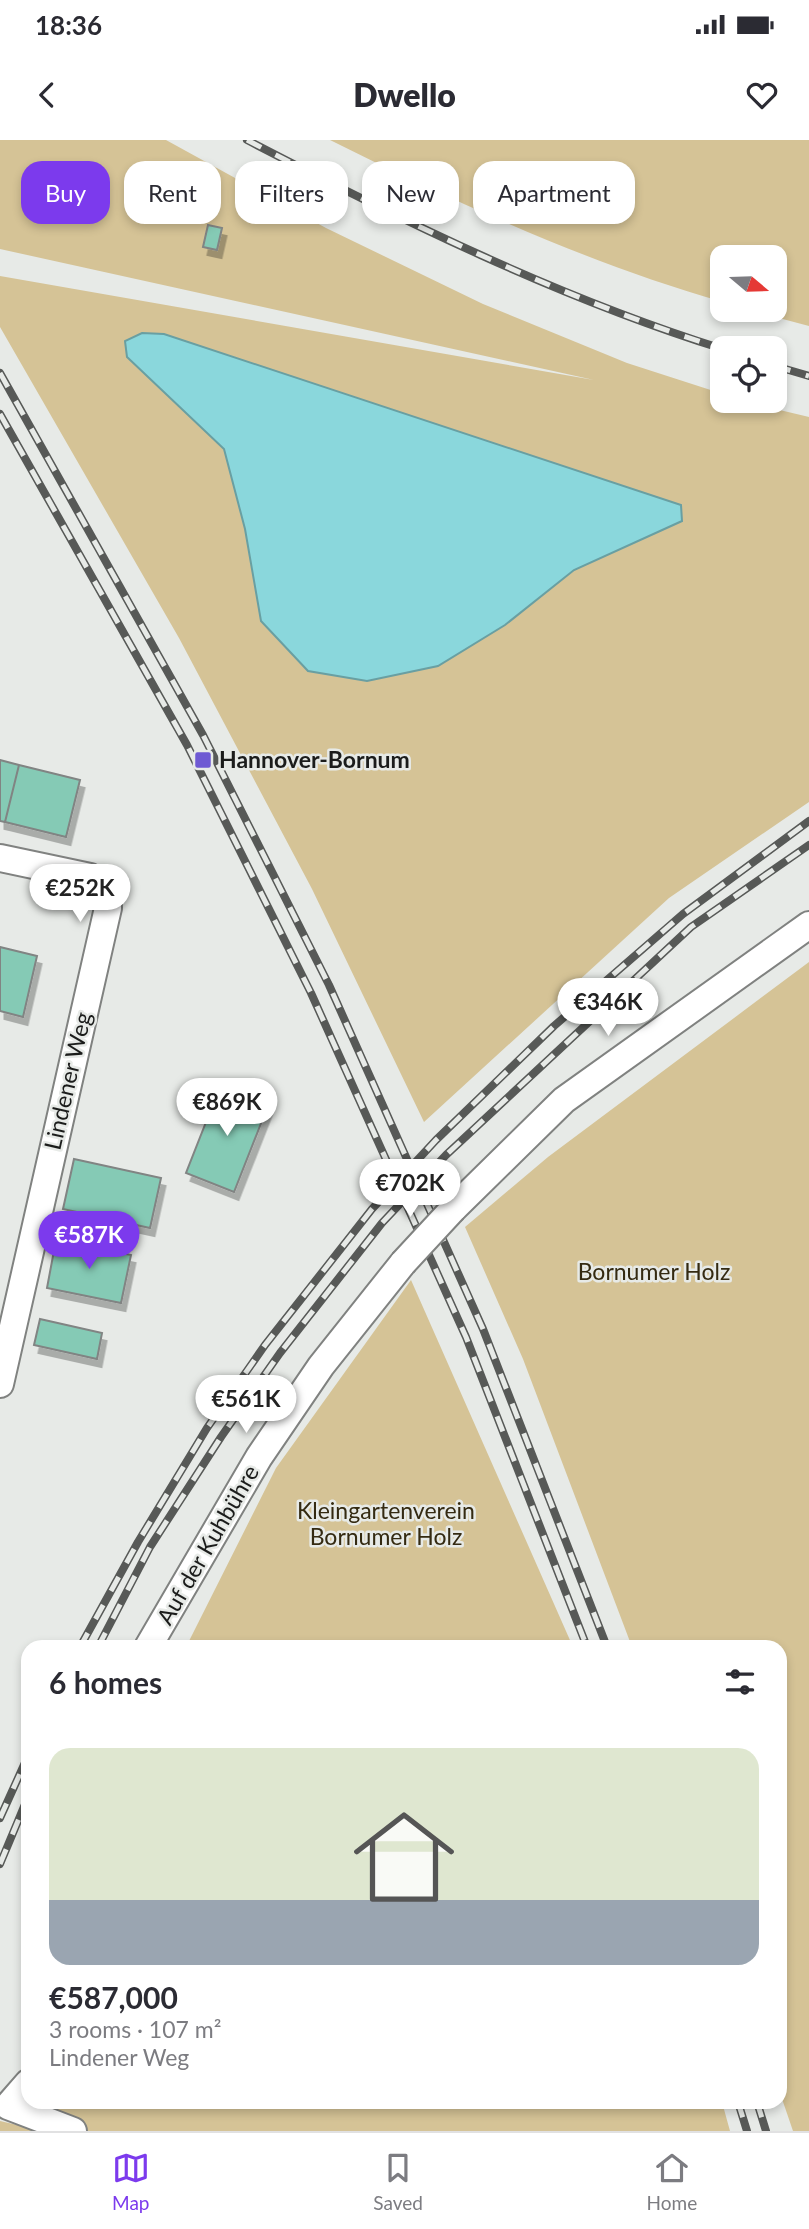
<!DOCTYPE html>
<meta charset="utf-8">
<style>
:root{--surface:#fff;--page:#f7f7f7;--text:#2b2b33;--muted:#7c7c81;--line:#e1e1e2;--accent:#7c3aed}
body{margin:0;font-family:Lato,sans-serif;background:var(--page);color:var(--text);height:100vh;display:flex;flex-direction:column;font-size:26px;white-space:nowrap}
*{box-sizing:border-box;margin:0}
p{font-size:23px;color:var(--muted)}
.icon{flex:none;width:38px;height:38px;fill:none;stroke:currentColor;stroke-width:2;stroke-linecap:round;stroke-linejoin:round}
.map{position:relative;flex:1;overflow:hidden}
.drawer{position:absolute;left:21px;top:1500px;width:766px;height:469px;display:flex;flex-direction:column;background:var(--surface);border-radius:21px;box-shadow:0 4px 10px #0003}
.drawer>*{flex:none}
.guide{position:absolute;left:21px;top:21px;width:768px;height:63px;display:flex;gap:14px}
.needle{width:46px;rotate:109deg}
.tools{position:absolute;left:710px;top:105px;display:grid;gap:14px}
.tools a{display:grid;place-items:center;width:77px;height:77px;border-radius:14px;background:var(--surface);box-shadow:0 4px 10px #0003;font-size:35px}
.price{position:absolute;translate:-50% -60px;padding:0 16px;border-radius:24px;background:#fff;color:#222;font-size:23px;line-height:46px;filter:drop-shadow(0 2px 4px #0008)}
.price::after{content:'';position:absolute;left:50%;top:42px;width:21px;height:16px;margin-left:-10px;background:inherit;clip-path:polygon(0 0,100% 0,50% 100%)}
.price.selected{background:var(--accent);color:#fff}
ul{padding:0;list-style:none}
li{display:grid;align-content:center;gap:14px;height:371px;padding:0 28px}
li+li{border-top:2px solid var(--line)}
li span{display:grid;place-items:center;height:217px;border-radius:21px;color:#555}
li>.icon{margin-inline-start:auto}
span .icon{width:126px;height:126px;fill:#fffc;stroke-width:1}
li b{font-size:30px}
h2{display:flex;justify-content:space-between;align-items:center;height:84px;padding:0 28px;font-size:30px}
.chip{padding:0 24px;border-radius:21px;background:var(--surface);box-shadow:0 4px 10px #0003;font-size:24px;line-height:63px}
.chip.selected{background:var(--accent);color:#fff}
.status{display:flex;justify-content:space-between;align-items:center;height:49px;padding:0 35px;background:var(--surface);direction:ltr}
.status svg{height:19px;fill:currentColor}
header{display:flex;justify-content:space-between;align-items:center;height:91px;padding:0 28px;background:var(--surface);font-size:32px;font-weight:800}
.tab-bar{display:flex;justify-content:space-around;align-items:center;height:98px;border-top:2px solid var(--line);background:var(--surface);font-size:19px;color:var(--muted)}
.tab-bar a{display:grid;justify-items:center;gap:4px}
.tab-bar .selected{color:var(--accent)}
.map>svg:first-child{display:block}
.green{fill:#d5c396}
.water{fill:#8ad7dc;stroke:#699fa2;stroke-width:2}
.building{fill:#85cab5;stroke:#818483;stroke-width:2;filter:url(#shadow)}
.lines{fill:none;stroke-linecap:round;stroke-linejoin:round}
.street-casing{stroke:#808280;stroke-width:30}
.street{stroke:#fff;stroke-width:26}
.rail-casing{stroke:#575957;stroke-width:8}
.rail{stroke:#e7eae7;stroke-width:5;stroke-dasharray:16;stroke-linecap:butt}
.street-bridge-casing{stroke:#808280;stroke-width:30;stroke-linecap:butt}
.street-bridge{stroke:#fff;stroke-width:26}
.poi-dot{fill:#6e59d3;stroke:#e7eae7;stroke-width:2.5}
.labels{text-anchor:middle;stroke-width:5;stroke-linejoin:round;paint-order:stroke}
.poi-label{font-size:23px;font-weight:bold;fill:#1b1c1b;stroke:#e7eae7;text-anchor:start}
.street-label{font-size:23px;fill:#1b1c1b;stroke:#e7eae7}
.park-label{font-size:23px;fill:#342a11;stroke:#e7eae7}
</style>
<div class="status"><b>18:36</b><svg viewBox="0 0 49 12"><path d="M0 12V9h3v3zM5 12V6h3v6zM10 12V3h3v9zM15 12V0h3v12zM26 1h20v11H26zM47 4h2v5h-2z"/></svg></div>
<header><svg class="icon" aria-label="back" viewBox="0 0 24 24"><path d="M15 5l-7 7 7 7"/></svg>Dwello<svg class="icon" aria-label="heart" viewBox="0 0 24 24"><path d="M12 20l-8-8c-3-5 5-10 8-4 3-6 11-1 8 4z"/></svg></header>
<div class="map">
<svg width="809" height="1991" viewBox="0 0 809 1991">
<defs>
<filter id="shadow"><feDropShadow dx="4.5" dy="8" stdDeviation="0" flood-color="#0004"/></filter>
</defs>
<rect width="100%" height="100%" fill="#e7eae7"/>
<path class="green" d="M0,0H166L326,88L483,164L627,223L723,254V261H742L809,277V662L669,758L424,982L312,749L179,498L0,187V136L594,240L0,109Z
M330,0H809V186L749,170H775V117H723V162C587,123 457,63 330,0Z
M809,822V1991H793L780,1953V1507H632L523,1219L465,1087L548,1017Z
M411,1140L573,1507H186L276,1328Z
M50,1962H722L730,1991H0V1981L39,1990Z"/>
<path class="water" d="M142,193L164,194L681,365L682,381L574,430L505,485L438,526L367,541L308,531L261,481L245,389L224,309L127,217L125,201Z"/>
<path class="building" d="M208,85L222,88L217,110L203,107Z
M0,620L19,625L5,682L0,681Z
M19,625L80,640L66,697L5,682Z
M0,807L37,816L23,877L0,871Z
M221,944L269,963L234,1052L186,1033Z
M74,1019L161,1038L150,1088L63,1069Z
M56,1100L131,1115L121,1163L47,1148Z
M40,1179L102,1193L97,1219L34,1205Z"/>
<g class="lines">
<g class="street-casing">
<path id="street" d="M0,718L90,737L107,748L108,768L0,1244
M453,1069L564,960L809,785
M148,1507L259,1317L321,1226L403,1123
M28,1943L8,1966L73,1991"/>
</g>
<use href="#street" class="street"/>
<g class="rail-casing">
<path id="rail" d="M247,0C401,80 557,157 723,209
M775,226L809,236
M0,233L203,595L329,845L483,1189L607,1507
M0,274L187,605L311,853L466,1197L587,1507
M80,1507L138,1402L207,1288L265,1205L372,1069L436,1000L554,886L683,774L809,681
M98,1507L150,1407L221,1297L280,1213L382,1083L446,1015L691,787L809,705
M0,1678L28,1616
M0,1724L28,1657
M738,1962L747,1991
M757,1962L766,1991"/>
</g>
<use href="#rail" class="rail"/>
<g class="street-bridge-casing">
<path id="street-bridge" d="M403,1123L453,1069"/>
</g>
<use href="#street-bridge" class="street-bridge"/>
</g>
<rect class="poi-dot" x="194" y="611" width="18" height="18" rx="3.5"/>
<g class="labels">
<g class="poi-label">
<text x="219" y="628">Hannover-Bornum</text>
</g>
<g class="street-label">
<text transform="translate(68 941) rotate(-77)" y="8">Lindener Weg</text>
<text transform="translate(208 1405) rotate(-60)" y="8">Auf der Kuhbühre</text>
</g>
<g class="park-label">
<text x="654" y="1140">Bornumer Holz</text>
<text x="386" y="1379">Kleingartenverein<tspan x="386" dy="26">Bornumer Holz</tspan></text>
</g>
</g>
</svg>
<div class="tools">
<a><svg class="needle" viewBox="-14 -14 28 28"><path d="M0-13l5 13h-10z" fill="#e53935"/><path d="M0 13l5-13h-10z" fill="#7c7c81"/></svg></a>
<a><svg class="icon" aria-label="locate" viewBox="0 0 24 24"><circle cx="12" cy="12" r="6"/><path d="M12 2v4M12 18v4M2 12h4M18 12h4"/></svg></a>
</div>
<b class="price" style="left:80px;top:784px">€252K</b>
<b class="price" style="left:608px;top:898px">€346K</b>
<b class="price" style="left:227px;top:998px">€869K</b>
<b class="price" style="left:410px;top:1079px">€702K</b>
<b class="price selected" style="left:89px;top:1131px">€587K</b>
<b class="price" style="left:246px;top:1295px">€561K</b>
<div class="guide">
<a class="chip selected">Buy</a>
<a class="chip">Rent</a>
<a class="chip">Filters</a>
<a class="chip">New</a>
<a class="chip">Apartment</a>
</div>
<section class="drawer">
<h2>6 homes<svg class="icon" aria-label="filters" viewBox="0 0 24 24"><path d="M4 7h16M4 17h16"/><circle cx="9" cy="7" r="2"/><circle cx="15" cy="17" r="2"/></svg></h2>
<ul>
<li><span style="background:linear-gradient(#dfe7d0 70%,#9aa5b1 0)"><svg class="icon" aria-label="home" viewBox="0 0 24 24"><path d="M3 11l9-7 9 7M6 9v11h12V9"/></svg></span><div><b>€587,000</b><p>3 rooms · 107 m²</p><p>Lindener Weg</p></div></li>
</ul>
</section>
</div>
<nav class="tab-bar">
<a class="selected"><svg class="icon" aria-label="map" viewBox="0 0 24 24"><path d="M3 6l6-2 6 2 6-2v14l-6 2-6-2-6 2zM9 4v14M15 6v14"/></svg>Map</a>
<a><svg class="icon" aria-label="saved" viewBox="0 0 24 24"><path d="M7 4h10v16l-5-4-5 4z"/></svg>Saved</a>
<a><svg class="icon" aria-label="home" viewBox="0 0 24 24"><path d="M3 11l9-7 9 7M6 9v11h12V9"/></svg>Home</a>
</nav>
